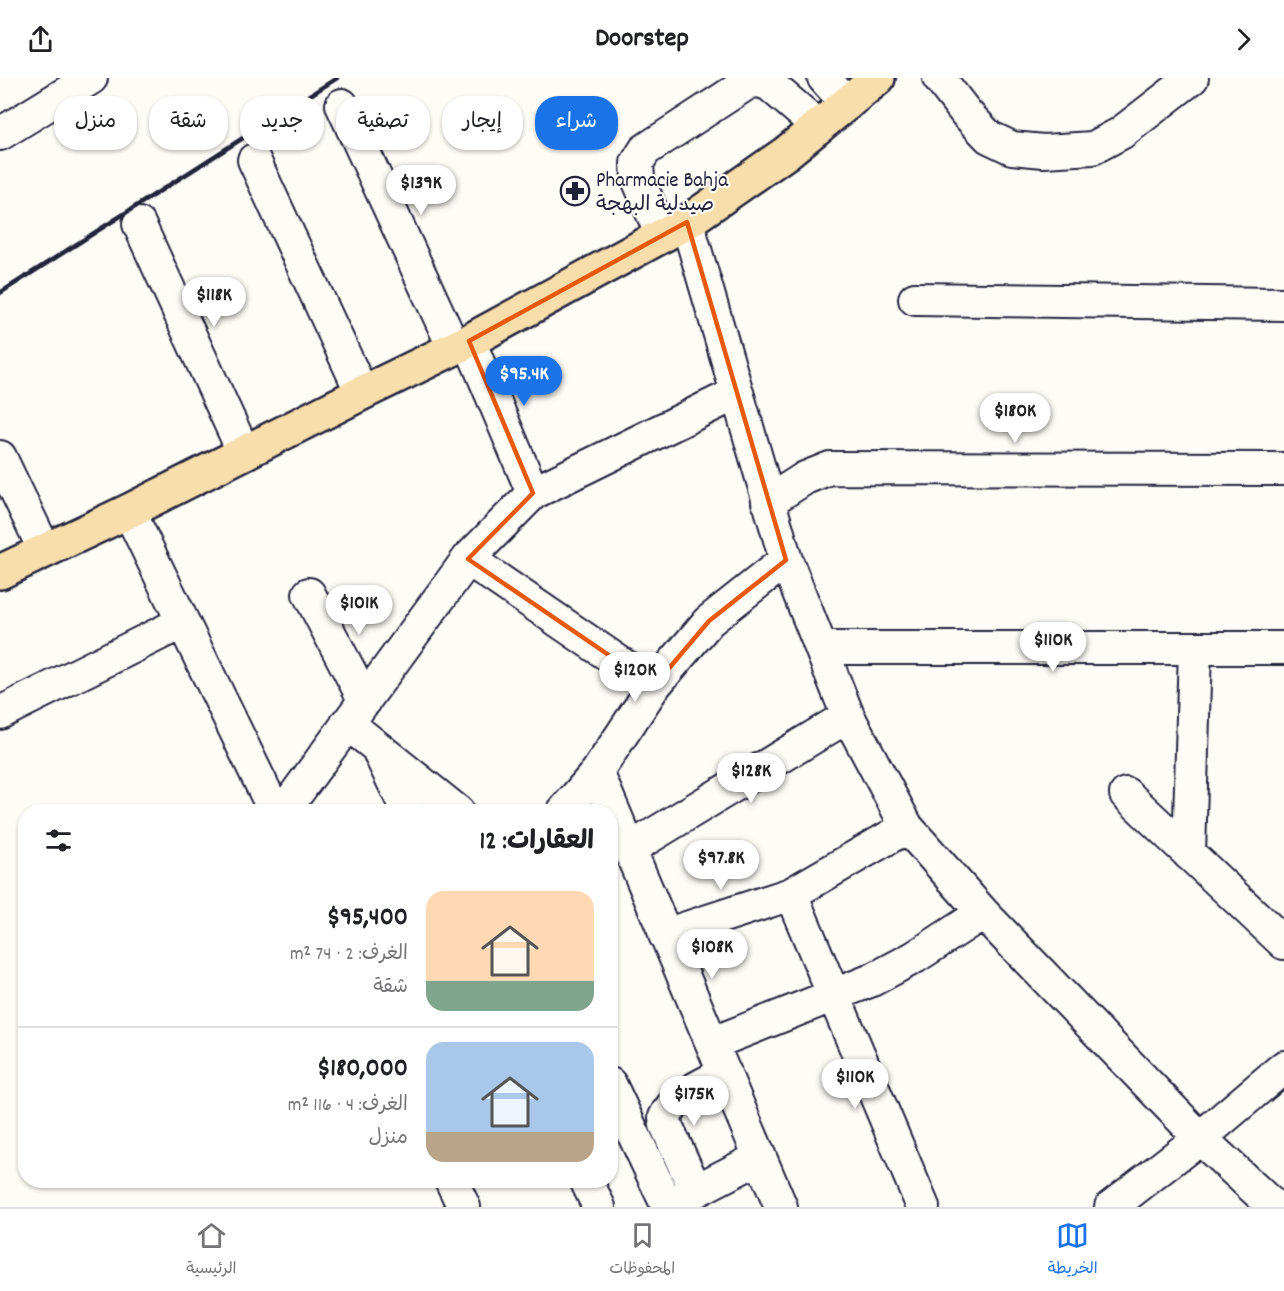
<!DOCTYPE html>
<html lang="ar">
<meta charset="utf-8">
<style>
:root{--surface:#fff;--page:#f6f6f6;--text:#202124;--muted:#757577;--line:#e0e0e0;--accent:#1a73e8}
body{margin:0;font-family:Dekko,"Playpen Sans Arabic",sans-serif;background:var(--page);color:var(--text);direction:rtl;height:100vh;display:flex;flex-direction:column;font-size:22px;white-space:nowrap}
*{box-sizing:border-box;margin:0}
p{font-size:20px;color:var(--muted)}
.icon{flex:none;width:33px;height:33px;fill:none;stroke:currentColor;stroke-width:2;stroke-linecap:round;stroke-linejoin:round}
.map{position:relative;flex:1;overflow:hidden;direction:ltr}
.panel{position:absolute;left:18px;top:726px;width:600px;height:384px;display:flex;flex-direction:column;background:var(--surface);border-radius:24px;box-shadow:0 2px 4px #0004;direction:rtl}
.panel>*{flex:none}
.guide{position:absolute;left:18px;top:18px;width:600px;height:54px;direction:rtl;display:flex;gap:12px}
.price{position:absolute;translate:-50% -51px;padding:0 14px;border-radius:21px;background:#fff;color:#222;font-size:20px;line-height:39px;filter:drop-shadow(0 2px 3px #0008)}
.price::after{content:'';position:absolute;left:50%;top:36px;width:18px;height:14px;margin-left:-9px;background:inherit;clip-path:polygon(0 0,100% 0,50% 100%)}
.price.active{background:var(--accent);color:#fff}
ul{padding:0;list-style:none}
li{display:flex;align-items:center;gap:18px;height:150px;padding:0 24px}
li+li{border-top:2px solid var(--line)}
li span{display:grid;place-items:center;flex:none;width:168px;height:120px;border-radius:18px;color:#555}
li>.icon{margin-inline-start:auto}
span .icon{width:72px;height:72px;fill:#fffc;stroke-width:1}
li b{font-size:26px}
h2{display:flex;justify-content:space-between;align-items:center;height:72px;padding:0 24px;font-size:26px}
.pill{padding:0 21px;border-radius:24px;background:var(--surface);box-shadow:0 2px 4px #0004;font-size:21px;line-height:54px}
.pill.active{background:var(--accent);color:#fff}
header{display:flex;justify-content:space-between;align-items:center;height:78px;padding:0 24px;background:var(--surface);font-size:27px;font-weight:700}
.tab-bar{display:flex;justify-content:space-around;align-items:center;height:84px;border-top:2px solid var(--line);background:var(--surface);font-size:16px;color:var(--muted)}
.tab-bar a{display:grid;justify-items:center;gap:3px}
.tab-bar .active{color:var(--accent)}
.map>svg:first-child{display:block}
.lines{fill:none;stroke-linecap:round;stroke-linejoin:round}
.minor-casing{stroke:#22223b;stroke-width:36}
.major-casing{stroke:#22223b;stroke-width:38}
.minor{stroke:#fdfcf7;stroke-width:32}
.major{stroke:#f8deab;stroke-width:33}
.rail{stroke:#22223b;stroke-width:4.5}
.marked{fill:none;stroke:#e8590c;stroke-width:4.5;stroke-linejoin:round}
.labels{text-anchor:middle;stroke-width:4.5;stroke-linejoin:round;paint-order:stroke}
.poi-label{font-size:21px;fill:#22223b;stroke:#fdfcf7;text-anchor:start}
</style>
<header><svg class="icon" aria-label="forward" viewBox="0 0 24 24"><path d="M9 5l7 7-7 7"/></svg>Doorstep<svg class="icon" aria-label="share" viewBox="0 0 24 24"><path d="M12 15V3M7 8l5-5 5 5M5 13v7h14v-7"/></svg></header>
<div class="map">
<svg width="1284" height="1129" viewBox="0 0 1284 1129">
<rect width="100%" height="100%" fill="#fdfcf7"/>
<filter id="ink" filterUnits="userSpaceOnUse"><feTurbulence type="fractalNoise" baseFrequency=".0167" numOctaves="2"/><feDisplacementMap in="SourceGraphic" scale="12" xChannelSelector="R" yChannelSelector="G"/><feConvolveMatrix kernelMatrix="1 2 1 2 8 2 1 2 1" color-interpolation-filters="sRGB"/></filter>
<g filter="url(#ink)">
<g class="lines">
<g class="minor-casing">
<path id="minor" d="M824,0L847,26
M939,0L966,35L989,59L1012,70L1044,73L1093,70L1121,55L1192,0
M342,27L454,270
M0,56L91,0
M254,82L362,315
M687,144L786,482L848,638L907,749L983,835L1200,1060L1274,1129
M139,146L244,375
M662,158L638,101L637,85L645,72L749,4L760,3L770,7L819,49
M915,221L1284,226
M469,263L533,415
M0,379L45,473
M768,424L805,400L830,390L1284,391
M129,433L275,734
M468,481L654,608L709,543L786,482
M309,516L365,623
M822,570H1284
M0,635L183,544
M347,645L458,734
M380,676L408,734
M597,694L781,1129
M1126,716L1284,865
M283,734L468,481L533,415L737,315
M563,734L597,694L654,608
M907,749L791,816L923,1129
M628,772L848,638
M1189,776L1195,570
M665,857L791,816
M713,965L872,902L915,879L983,835
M610,1006L668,1129
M451,1102L464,1129
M586,1102L599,1129
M696,1113L666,1047L665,1039C675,1017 705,1006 725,995
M676,1123L759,1080
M1111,1129L1200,1060L1284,989"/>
</g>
<g class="major-casing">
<path id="major" d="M0,494L129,433L362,315L469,263L687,144L786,75L878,0"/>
</g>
<use href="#minor" class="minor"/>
<use href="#major" class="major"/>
<path class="rail" d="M0,215L337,0"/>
</g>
</g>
<path class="marked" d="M687,144L786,482L709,543L654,608L468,481L533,415L469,263Z"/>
<defs>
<g id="pharmacy-ring" transform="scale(1.5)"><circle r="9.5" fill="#fdfcf7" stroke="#22223b" stroke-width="1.5"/><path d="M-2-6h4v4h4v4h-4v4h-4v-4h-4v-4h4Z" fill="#22223b"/></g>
</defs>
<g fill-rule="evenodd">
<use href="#pharmacy-ring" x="575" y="113"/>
</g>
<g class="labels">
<g class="poi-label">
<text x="596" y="108">Pharmacie Bahja<tspan x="596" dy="24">صيدلية البهجة</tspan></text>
</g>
</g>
</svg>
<b class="price" style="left:421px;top:138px">$139K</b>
<b class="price" style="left:214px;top:250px">$118K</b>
<b class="price active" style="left:524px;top:329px">$95.4K</b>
<b class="price" style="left:1015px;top:366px">$180K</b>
<b class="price" style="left:359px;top:558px">$101K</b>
<b class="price" style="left:1053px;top:595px">$110K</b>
<b class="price" style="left:635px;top:625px">$120K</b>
<b class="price" style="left:751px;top:726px">$128K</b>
<b class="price" style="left:721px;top:813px">$97.8K</b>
<b class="price" style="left:712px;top:902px">$108K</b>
<b class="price" style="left:855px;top:1032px">$110K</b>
<b class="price" style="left:694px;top:1049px">$175K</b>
<div class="guide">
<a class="pill active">شراء</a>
<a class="pill">إيجار</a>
<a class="pill">تصفية</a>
<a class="pill">جديد</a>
<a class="pill">شقة</a>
<a class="pill">منزل</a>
</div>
<section class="panel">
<h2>العقارات: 12<svg class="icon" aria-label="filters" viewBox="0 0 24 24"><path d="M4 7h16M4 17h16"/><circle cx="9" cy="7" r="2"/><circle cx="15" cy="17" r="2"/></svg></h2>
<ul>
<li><span style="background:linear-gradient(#ffd9b3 75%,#7fa58c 0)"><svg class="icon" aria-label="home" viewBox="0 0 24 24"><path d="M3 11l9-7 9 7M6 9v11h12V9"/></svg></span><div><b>$95,400</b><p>الغرف: 2 · 74 m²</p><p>شقة</p></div></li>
<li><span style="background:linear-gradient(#a9c7e8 75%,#b9a48a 0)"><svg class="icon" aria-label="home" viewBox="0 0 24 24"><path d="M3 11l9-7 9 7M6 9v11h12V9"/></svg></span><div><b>$180,000</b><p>الغرف: 4 · 116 m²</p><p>منزل</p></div></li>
</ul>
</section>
</div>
<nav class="tab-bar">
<a class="active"><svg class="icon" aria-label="map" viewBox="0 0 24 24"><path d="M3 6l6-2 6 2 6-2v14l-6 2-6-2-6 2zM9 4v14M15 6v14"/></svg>الخريطة</a>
<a><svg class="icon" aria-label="saved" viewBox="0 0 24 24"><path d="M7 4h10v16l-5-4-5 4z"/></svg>المحفوظات</a>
<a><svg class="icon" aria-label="home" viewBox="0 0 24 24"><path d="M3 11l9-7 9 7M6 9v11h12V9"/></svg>الرئيسية</a>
</nav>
